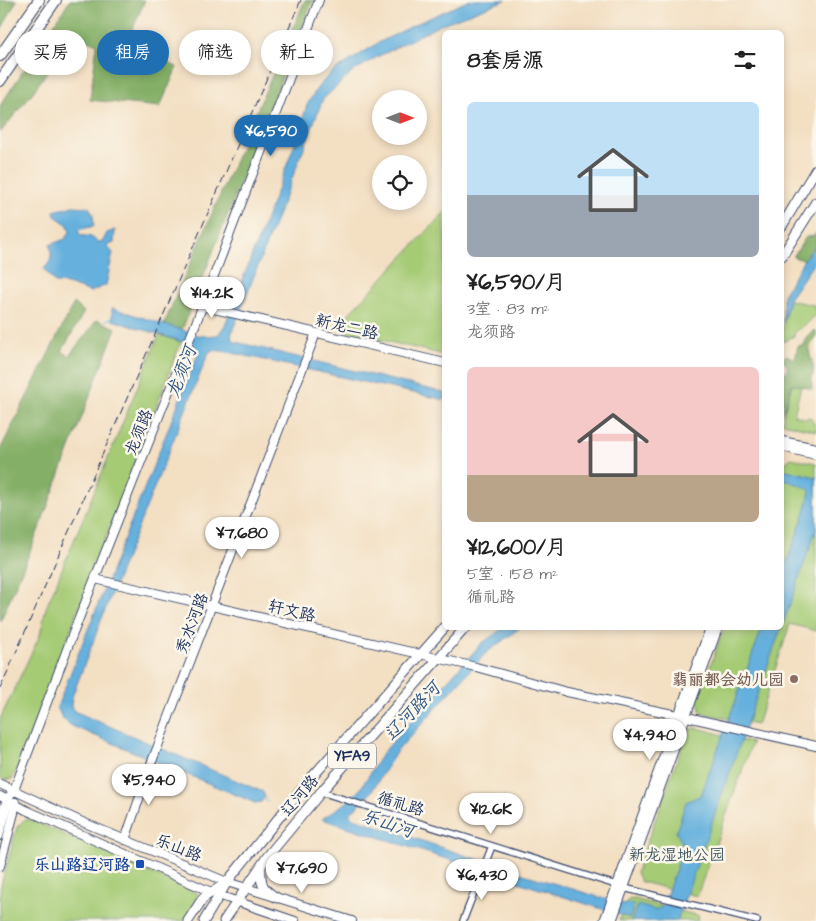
<!DOCTYPE html>
<html lang="zh">
<meta charset="utf-8">
<style>
:root{--surface:#fff;--page:#f2f2f2;--text:#222;--muted:#767676;--accent:#1f6fb2}
body{margin:0;font-family:"Architects Daughter","LXGW WenKai TC",sans-serif;background:var(--page);color:var(--text);height:100vh;display:flex;flex-direction:column;font-size:19px;white-space:nowrap}
*{box-sizing:border-box;margin:0}
p{font-size:16px;color:var(--muted)}
.icon{flex:none;width:28px;height:28px;fill:none;stroke:currentColor;stroke-width:2;stroke-linecap:round;stroke-linejoin:round}
.map{position:relative;flex:1;overflow:hidden}
.sheet{position:absolute;left:442px;top:30px;width:342px;height:600px;display:flex;flex-direction:column;background:var(--surface);border-radius:8px;box-shadow:0 2px 8px #0003}
.sheet>*{flex:none}
.hud{position:absolute;left:15px;top:30px;width:352px;height:45px;display:flex;gap:10px}
.needle{width:32px;rotate:90deg}
.controls{position:absolute;left:372px;top:90px;display:grid;gap:10px}
.controls a{display:grid;place-items:center;width:55px;height:55px;border-radius:50%;background:var(--surface);box-shadow:0 2px 8px #0003;font-size:25px}
.price{position:absolute;translate:-50% -42px;padding:0 11px;border-radius:18px;background:#fff;color:#222;font-size:16px;line-height:32px;filter:drop-shadow(0 1px 2px #0008)}
.price::after{content:'';position:absolute;left:50%;top:30px;width:15px;height:11px;margin-left:-8px;background:inherit;clip-path:polygon(0 0,100% 0,50% 100%)}
.price.on{background:var(--accent);color:#fff}
ul{padding:0;list-style:none}
li{display:grid;align-content:center;gap:10px;height:265px;padding:0 25px}
li span{display:grid;place-items:center;height:155px;border-radius:8px;color:#555}
li>.icon{margin-inline-start:auto}
span .icon{width:90px;height:90px;fill:#fffc;stroke-width:1}
li b{font-size:21px}
h2{display:flex;justify-content:space-between;align-items:center;height:60px;padding:0 25px;font-size:21px}
.chip{padding:0 18px;border-radius:22px;background:var(--surface);box-shadow:0 2px 8px #0003;font-size:18px;line-height:45px}
.chip.on{background:var(--accent);color:#fff}
.map>svg:first-child{display:block}
.green{fill:#a5cb75;stroke:#607d6a}
.forest{fill:#84af66;stroke:#506f62}
.water{fill:#65b0dd;stroke:#40709e}
.lines{fill:none;stroke-linecap:round;stroke-linejoin:round}
.stream{stroke:#65b0dd;stroke-width:1}
.street-casing{stroke:#3b496d;stroke-width:8}
.secondary-casing{stroke:#3b496d;stroke-width:10}
.primary-casing{stroke:#3b496d;stroke-width:11}
.highway-casing{stroke:#3b496d;stroke-width:12}
.street{stroke:#fff;stroke-width:5.5}
.secondary{stroke:#fff;stroke-width:8}
.primary{stroke:#fff;stroke-width:9}
.highway{stroke:#fff;stroke-width:10}
.rail{stroke:#1b2f5e;stroke-width:1;stroke-dasharray:8 4;stroke-linecap:butt}
.education-dot{fill:#8d6e63;stroke:#fbf7ec;stroke-width:2}
.transit-dot{fill:#1a4fb4;stroke:#fbf7ec;stroke-width:2}
.labels{text-anchor:middle;stroke-width:5;stroke-linejoin:round;paint-order:stroke}
.shield{fill:#fbf7ec;stroke:#5e6b89;stroke-width:1}
.shield-label{font-size:15px;font-weight:bold;fill:#1b2f5e}
.street-label{font-size:16px;fill:#1b2f5e;stroke:#fbf7ec}
.education-label{font-size:16px;font-weight:bold;fill:#785e54;stroke:#fbf7ec;text-anchor:end}
.park-label{font-size:16px;fill:#3e5664;stroke:#fbf7ec}
.transit-label{font-size:16px;font-weight:bold;fill:#164399;stroke:#fbf7ec;text-anchor:end}
.water-label{font-size:18px;font-style:italic;fill:#315684;stroke:#fbf7ec}
</style>
<div class="map">
<svg width="816" height="921" viewBox="0 0 816 921">
<rect width="100%" height="100%" fill="#fbf7ec"/>
<filter id="ink" filterUnits="userSpaceOnUse"><feTurbulence type="fractalNoise" baseFrequency=".02" numOctaves="2"/><feDisplacementMap in="SourceGraphic" scale="10" xChannelSelector="R" yChannelSelector="G"/><feConvolveMatrix kernelMatrix="1 2 1 2 8 2 1 2 1" color-interpolation-filters="sRGB"/></filter>
<filter id="wash" filterUnits="userSpaceOnUse"><feTurbulence type="fractalNoise" baseFrequency=".0096" numOctaves="4" result="noise"/><feDisplacementMap in="SourceGraphic" scale="20" xChannelSelector="R" yChannelSelector="G"/><feGaussianBlur stdDeviation="1.12" result="paint"/><feColorMatrix in="noise" values="0 0 0 0 0 0 0 0 0 0 0 0 0 0 0 0 0 1.4 0 .05"/><feComposite in="paint" operator="in"/></filter>
<g filter="url(#wash)">
<rect width="100%" height="100%" fill="#f3dfc2"/>
<path class="green" d="M445,212V355L347,332L341,322Z
M789,300L814,305L816,314L809,322L794,333V336L783,342V324Z
M159,335L181,342L16,772L12,779L5,780L0,777V719L40,635L46,608Z
M792,384L801,386L794,415L807,419L808,417H810L816,427V431L783,423V415Z
M791,458L816,463V631L790,624L757,725L705,714L700,710L698,699L724,628H782L783,470L785,463Z
M698,728L752,743L697,896L641,882L636,873L686,735L691,729Z
M29,819L197,893L199,897L183,921H0V889L17,827L23,821Z
M630,899H635L699,916L697,921H619L625,903Z"/>
<path class="forest" d="M0,0H17L0,32Z
M70,0H145L126,45L177,67L160,107L90,100L97,44L73,34L33,92L0,133V106Z
M305,0H313L182,330L164,324Z
M816,233V245L804,260L793,257L806,237L814,236Z
M74,303L84,312L62,351L69,356L97,320L116,328L32,547L0,622V450Z
M816,330V337C802,352 815,358 813,372C812,379 811,381 812,389L792,384L783,415V377L788,367L783,360L786,355L795,359L798,346L804,345L807,336Z"/>
<path class="water" d="M470,0H506L442,24L379,56L354,71L323,99L231,335L232,339L236,342L445,393V400L233,353L214,350L209,352L112,592L72,697L71,706L74,711L263,792L265,797L261,802L255,803L72,726L62,718L57,707L198,354L194,345L112,320V308L201,336L218,335L225,325L296,141L307,105L318,87L331,73L378,43L418,23Z
M73,206L89,207L93,214L94,226L78,230L80,235L91,237L98,242L103,241L107,233L115,230L114,243L107,246L113,253L106,285L91,292L64,283H55L44,269C52,261 52,256 50,245L65,239L70,232L68,225L55,216L54,211Z
M816,245V260L789,299L783,324V295L805,258Z
M782,469L816,477V530L783,624V573L806,509L810,491L807,488L783,479Z
M503,628H520L486,653L397,751L370,794L349,814L354,818L494,865L625,905L627,903L634,905L630,918L322,819L347,802L361,788L382,754L403,730L481,644Z
M762,628H781L677,921H631L638,905L655,910L662,907L684,847L676,832L686,802L701,795Z"/>
<g class="lines">
<path class="stream" d="M105,321L112,318
M264,799L268,801"/>
</g>
</g>
<g filter="url(#ink)">
<g class="lines">
<g class="street-casing">
<path id="street" d="M321,792L616,885
M0,837L11,800
M624,888L757,921
M463,921L492,846"/>
</g>
<g class="secondary-casing">
<path id="secondary" d="M201,306L445,363
M782,441L816,448
M782,447L816,455
M95,579L476,667L567,692L687,717L816,746
M0,784L80,821L227,882L352,921
M0,796L26,810L218,895L295,921
M0,818L7,800L14,790L72,636L194,328L319,0
M125,840L151,764L316,333
M0,866L14,813L15,802
M604,921L710,628
M612,921L718,628"/>
</g>
<g class="primary-casing">
<path id="primary" d="M782,226L816,169
M782,256L816,202
M261,866C260,884 262,889 277,898
M188,921L203,898L223,885
M204,921L227,882L306,784L445,627
M224,921L267,857L321,792L465,628"/>
</g>
<g class="highway-casing">
<path id="highway" d="M0,56L39,0
M0,81L56,0"/>
</g>
<use href="#street" class="street"/>
<use href="#secondary" class="secondary"/>
<use href="#primary" class="primary"/>
<use href="#highway" class="highway"/>
<path class="rail" d="M0,689L301,0"/>
</g>
</g>
<circle class="education-dot" cx="794" cy="679" r="5"/>
<rect class="transit-dot" x="135" y="859" width="10" height="10" rx="2.5"/>
<g class="labels">
<rect class="shield" x="328" y="743.5" width="48" height="25" rx="4"/>
<g class="shield-label">
<text x="352" y="761">YFA9</text>
</g>
<g class="street-label">
<text transform="translate(347 326) rotate(13)" y="6">新龙二路</text>
<text transform="translate(138 432) rotate(-68)" y="6">龙须路</text>
<text transform="translate(292 610) rotate(13)" y="6">轩文路</text>
<text transform="translate(191 623) rotate(-69)" y="6">秀水河路</text>
<text transform="translate(299 795) rotate(-50)" y="6">辽河路</text>
<text transform="translate(401 803) rotate(17)" y="6">循礼路</text>
<text transform="translate(179 847) rotate(22)" y="6">乐山路</text>
</g>
<g class="education-label">
<text x="784" y="685">翡丽都会幼儿园</text>
</g>
<g class="park-label">
<text x="677" y="860">新龙湿地公园</text>
</g>
<g class="transit-label">
<text x="130" y="870">乐山路辽河路</text>
</g>
<g class="water-label">
<text transform="translate(181 372) rotate(-69)" y="6">龙须河</text>
<text transform="translate(412 711) rotate(-47)" y="6">辽河路河</text>
<text transform="translate(388 823) rotate(19)" y="6">乐山河</text>
</g>
</g>
</svg>
<div class="controls">
<a><svg class="needle" viewBox="-14 -14 28 28"><path d="M0-13l5 13h-10z" fill="#e53935"/><path d="M0 13l5-13h-10z" fill="#767676"/></svg></a>
<a><svg class="icon" aria-label="locate" viewBox="0 0 24 24"><circle cx="12" cy="12" r="6"/><path d="M12 2v4M12 18v4M2 12h4M18 12h4"/></svg></a>
</div>
<b class="price on" style="left:271px;top:157px">¥6,590</b>
<b class="price" style="left:212px;top:319px">¥14.2K</b>
<b class="price" style="left:242px;top:559px">¥7,680</b>
<b class="price" style="left:650px;top:761px">¥4,940</b>
<b class="price" style="left:149px;top:806px">¥5,940</b>
<b class="price" style="left:491px;top:835px">¥12.6K</b>
<b class="price" style="left:302px;top:894px">¥7,690</b>
<b class="price" style="left:482px;top:901px">¥6,430</b>
<div class="hud">
<a class="chip">买房</a>
<a class="chip on">租房</a>
<a class="chip">筛选</a>
<a class="chip">新上</a>
</div>
<section class="sheet">
<h2>8套房源<svg class="icon" aria-label="filters" viewBox="0 0 24 24"><path d="M4 7h16M4 17h16"/><circle cx="9" cy="7" r="2"/><circle cx="15" cy="17" r="2"/></svg></h2>
<ul>
<li><span style="background:linear-gradient(#bfe0f5 60%,#9aa5b1 0)"><svg class="icon" aria-label="home" viewBox="0 0 24 24"><path d="M3 11l9-7 9 7M6 9v11h12V9"/></svg></span><div><b>¥6,590/月</b><p>3室 · 83 m²</p><p>龙须路</p></div></li>
<li><span style="background:linear-gradient(#f6c9c9 70%,#b9a48a 0)"><svg class="icon" aria-label="home" viewBox="0 0 24 24"><path d="M3 11l9-7 9 7M6 9v11h12V9"/></svg></span><div><b>¥12,600/月</b><p>5室 · 158 m²</p><p>循礼路</p></div></li>
</ul>
</section>
</div>
